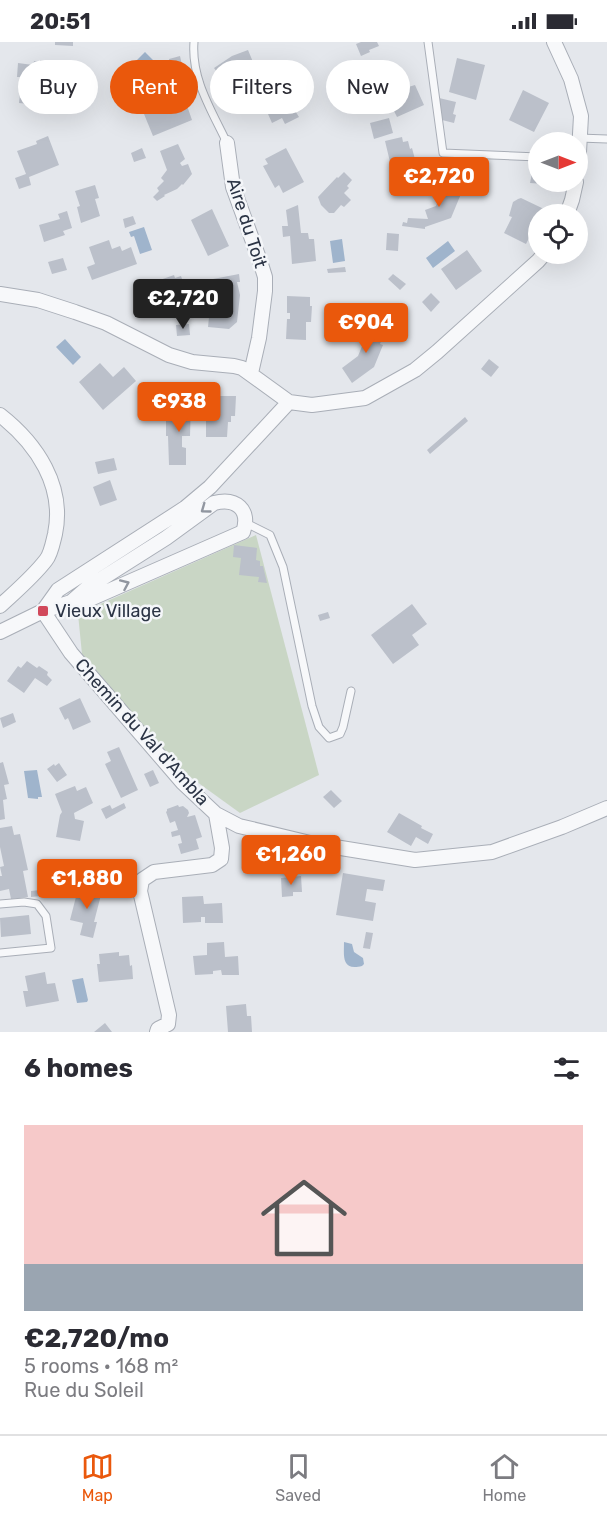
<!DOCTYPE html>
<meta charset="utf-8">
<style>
:root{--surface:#fff;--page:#f7f7f7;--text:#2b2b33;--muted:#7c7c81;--line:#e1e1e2;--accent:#ea580c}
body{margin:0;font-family:Rubik,sans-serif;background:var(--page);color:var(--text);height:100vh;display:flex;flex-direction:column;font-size:22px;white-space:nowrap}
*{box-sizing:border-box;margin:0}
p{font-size:20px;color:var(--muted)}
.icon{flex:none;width:33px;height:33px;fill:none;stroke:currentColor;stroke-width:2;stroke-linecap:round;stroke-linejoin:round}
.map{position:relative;height:990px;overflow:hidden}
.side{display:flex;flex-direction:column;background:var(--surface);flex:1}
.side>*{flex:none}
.top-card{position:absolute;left:18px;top:18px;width:572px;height:54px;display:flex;gap:12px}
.needle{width:39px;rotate:90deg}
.controls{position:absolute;left:528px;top:90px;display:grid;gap:12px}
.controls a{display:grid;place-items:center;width:60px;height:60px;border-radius:50%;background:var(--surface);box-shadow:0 6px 24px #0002;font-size:30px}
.price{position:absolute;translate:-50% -51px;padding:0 14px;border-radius:6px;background:var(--accent);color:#fff;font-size:20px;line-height:39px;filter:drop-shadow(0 2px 3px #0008)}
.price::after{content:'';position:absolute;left:50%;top:36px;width:18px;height:14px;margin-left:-9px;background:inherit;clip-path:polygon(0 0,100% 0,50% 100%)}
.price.current{background:#222;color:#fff}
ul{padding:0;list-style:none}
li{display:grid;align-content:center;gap:12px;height:318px;padding:0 24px}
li+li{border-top:2px solid var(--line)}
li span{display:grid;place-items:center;height:186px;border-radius:0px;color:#555}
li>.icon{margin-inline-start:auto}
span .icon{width:108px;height:108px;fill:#fffc;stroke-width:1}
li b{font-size:26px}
h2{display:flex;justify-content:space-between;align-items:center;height:72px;padding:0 24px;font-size:26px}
.pill{padding:0 21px;border-radius:27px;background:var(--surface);box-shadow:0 6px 24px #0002;font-size:21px;line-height:54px}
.pill.current{background:var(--accent);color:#fff}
.status{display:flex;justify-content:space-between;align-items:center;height:42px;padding:0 30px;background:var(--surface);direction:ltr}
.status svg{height:16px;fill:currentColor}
.tab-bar{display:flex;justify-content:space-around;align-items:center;height:84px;border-top:2px solid var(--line);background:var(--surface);font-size:16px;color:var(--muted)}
.tab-bar a{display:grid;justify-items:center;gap:3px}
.tab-bar .current{color:var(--accent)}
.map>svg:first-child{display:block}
.green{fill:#c9d6c5}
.water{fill:#9fb4cc}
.building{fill:#bbc0ca}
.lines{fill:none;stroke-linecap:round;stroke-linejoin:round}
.lane-casing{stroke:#a9aeb7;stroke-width:9}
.street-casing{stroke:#a9aeb7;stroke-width:16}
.lane{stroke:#f7f8fa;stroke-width:7}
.street{stroke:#f7f8fa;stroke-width:14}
.oneway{stroke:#9196a0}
.poi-dot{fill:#d1495b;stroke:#f4f6f9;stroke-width:2}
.labels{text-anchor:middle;stroke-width:5;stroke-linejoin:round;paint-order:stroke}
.street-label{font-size:18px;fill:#2b3445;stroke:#f4f6f9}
.poi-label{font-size:18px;fill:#2b3445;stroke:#f4f6f9;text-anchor:start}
</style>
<div class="status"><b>20:51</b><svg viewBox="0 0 49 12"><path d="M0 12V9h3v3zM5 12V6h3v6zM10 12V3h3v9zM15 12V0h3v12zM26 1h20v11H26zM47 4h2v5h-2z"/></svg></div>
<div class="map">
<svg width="607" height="990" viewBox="0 0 607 990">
<rect width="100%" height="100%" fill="#e4e7ec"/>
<path class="green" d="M256,493L319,733L240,771L175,724L82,612L78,572Z"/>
<path class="water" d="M145,10L158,23L157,26L159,29L156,34L152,33L137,18Z
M144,185L152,208L140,212L134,194L131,195L129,190Z
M342,197L345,219L333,221L330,199Z
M448,199L455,209L433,226L426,216Z
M65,297L81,315L73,323L56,305Z
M37,728L42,755H38V757L28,756L24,729Z
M344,900L352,902L354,910L363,916L364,922L362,924C341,929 344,914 344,900Z
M83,936L88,958L87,960L77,961L72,938Z"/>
<path class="building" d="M55,0H73V4L55,3Z
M361,0H377L379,4L369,8L370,10L361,14L356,2Z
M248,8L253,20L241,25L237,41L239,46L237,56L238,60L225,66L218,49L220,34L214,26L232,14Z
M180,14L182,23L170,25L169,17Z
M457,16L485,23L476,58L449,50Z
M40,18L66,21L63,51L42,49L41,63L19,61L22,35H17L18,21L33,23L34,19L40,20Z
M178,38L192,78L153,94L144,72L155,68L159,60L155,47Z
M402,40L405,46L415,43L424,63L397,75L393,67L386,70L379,54L386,51L385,48Z
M271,43L284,47L285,44L295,46L291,52L296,62L292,64L299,75L285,82L282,76L272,81L268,72L272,68L269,61L265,60L267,55L271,56L269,51Z
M523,48L549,61L534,90L509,78Z
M439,56L456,60L453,72L456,73L454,81L442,78Z
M389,76L393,91L374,97L370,81Z
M48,94L59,123L29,135L31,143L19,147L15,136L26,132L17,109L37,102L36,99Z
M402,95L403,100L408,99L410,107L412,106L417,125L404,127L403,121L391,124L385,99Z
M178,102L185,117L180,121L182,124L188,122L192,132L183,143L182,142L177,147L164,153L165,154L157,159L153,155L159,149L157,146L164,139L161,136L167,128L160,109Z
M142,106L146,116L134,120L131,111Z
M286,106L304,140L283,151L279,143L275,146L263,124L268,122L265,117Z
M533,126H538V140H560L559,143L530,141Z
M344,130L352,138L347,144L349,146L344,151L351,158L344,165L341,163L334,171H329L321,163L318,155L337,135L338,136Z
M404,131L405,137L393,139L392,133Z
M445,140L463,147L451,176L425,185V187L402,184L403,180L407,181L408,176L428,177L425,168L436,164Z
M95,143L99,156L95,157L100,174L81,181L77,165L80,164L75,149Z
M521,156L544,167L541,172H538V178L526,202L504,191L512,175L509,174L513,160L518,157Z
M298,163L301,191H308L309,197H314L316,219L292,222L290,194L283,195L282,184H288L286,168Z
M212,167L229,204L208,214L191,178Z
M67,169L72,186L63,189L65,193L44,200L39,183L60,177L58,172Z
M133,174L136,182L125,186L123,177Z
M387,191L399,192L398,209L386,208Z
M109,198L112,207L120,204L122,209L131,205L137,222L92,238L87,225L95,222L89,205Z
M467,208L482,229L456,248L441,227Z
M63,216L67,228L52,232L48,220Z
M345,225L346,230L328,231L327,227Z
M239,232L240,240H237L240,253L237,280L229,287L208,285L210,265H225V256L224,248L215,249L213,237Z
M393,232L406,242L400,248L388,237Z
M174,233L175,236L181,234L185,246L178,248L180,254L150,265L143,244Z
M431,251L440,260L431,270L422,260Z
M287,254L310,255V264H312L311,280H306V298L286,297L287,277H290V271H287Z
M189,282L190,293L177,294L176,283Z
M368,282L385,289L380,302L383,303L374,325L352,341L342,326L358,314L365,297L363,293Z
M489,317L499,325L491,335L481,327Z
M100,321L113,335L124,325L136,339L103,368L79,340Z
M214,354H236L235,374H231V380H228L227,395H206V374H214Z
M176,360H191L190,394H182V405L186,406V423H169L168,394H166V375H176Z
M465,375L468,379L430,412L427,408Z
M114,416L117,428L98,432L95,420Z
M110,438L117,458L100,464L93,445Z
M234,503L257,506L256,518L260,519V524H263L267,541L258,540L259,535L239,533L241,516L233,515Z
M412,562L427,582L412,593L419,603L393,622L371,593Z
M328,570L330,576L320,579L318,573Z
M27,619L37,626L39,624L48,630L47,633L52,638L47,644L35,636L24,651L7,639L18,624L21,626Z
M80,656L91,680L73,688L68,676L65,678L59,666Z
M13,671L16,680L3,686L0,676Z
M119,705L138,748L121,756L105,722L111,719L107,710Z
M3,720L9,742L4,743L7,757L3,758L5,777L0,778V721Z
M59,721L67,733L57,740L47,727L54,722L55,724Z
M153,728L159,741L150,745L144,732Z
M75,744L77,749L86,745L93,761L74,771L75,777L84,779L80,799L56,795L60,773L62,770L55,752Z
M331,748L342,759L334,766L323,755Z
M124,761L126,766L106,777L101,767L110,763L112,767Z
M178,763L179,765L183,764L188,768L189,771L187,775L195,773L202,795L196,797L199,807L181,812L178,802L182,801L180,793L172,795L171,790L178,788L175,779L170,781L166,770L167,769V767Z
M399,771L422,784L421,786L433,792L428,802L416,795L411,804L387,790Z
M12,784L14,793L20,792L28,828L23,829L28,855L11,857L9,847L0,849V834H2L0,825L4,824L0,805V786Z
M81,826L88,828L87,830L90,832L88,835L79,831Z
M343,831L385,838L383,849L367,847L365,859L376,861L373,879L336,873Z
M301,834L302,850H293V854L282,855L281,836Z
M83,844L102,849L94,880H97L93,896L80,893L83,881L70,878L78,847L82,848Z
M40,848L41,854L31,855V849Z
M203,854L204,862L222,861L223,881H205V875H201V880L183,881L182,855Z
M29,873L31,892L1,895L0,876Z
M366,890L373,891L370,907L363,906Z
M224,900L225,915L238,914L239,933H222L221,928L213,929V932L195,933L193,914L207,913V901Z
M119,910V914L129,913L130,924L132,923L133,937L99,940L97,922H100L99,912Z
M45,930L47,942L55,941L59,959L26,965L23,949H28L25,934Z
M246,962L247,974H251L252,990H228L226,964Z
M105,981L112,990H94Z"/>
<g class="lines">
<g class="lane-casing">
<path id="lane" d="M194,0C191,37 212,69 227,101
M428,0L443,111L538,115
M579,96L607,97
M246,481L270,493L283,525L312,664L319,685L329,696L340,692L343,685L351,649
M0,862L24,860L37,862L46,874L51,906L0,911"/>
</g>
<g class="street-casing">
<path id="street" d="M554,0L571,37L581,74L578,128
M227,101L233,145L260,219L265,235V249L259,296L251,331
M567,172L572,158L576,140
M0,252L38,258L75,270L106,281L169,313L192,320L234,324L242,326L289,360L312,363L365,356L415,328L437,310L538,219L544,212
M0,373C37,402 65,444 55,492C53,500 51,512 46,518C33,535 15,550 0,564
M43,569L71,611L183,741L216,772L239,784L310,801L415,818L492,810L562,785L607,766
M43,569L58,548L185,466L210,445L289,360
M0,590L43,569L71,560L87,546L166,496L214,461C236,455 251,468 243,490L81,561L71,560
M157,990L158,987L168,982L169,973L140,849L142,838L154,830L212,823L221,817L222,806L216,772"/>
</g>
<use href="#lane" class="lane"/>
<use href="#street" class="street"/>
</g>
<defs><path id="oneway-chevron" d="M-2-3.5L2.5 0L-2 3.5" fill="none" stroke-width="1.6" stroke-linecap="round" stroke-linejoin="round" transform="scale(1.5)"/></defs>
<g class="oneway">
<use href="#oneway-chevron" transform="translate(205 467) rotate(144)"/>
<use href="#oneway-chevron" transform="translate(125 542) rotate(-24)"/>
</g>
<rect class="poi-dot" x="37" y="563" width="12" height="12" rx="3"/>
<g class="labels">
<g class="street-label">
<text transform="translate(247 181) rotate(72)" y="6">Aire du Toit</text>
<text transform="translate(142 690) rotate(48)" y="6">Chemin du Val d'Ambla</text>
</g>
<g class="poi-label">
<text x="55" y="575">Vieux Village</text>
</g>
</g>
</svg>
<div class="controls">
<a><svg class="needle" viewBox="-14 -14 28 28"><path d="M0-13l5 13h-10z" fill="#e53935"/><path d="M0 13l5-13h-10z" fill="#7c7c81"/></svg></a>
<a><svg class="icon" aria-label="locate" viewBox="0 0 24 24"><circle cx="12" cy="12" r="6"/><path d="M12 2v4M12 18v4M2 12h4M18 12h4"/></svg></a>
</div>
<b class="price" style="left:439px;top:166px">€2,720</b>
<b class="price current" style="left:183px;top:288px">€2,720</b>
<b class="price" style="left:366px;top:312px">€904</b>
<b class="price" style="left:179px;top:391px">€938</b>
<b class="price" style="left:291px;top:844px">€1,260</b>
<b class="price" style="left:87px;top:868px">€1,880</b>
<div class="top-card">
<a class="pill">Buy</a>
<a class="pill current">Rent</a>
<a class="pill">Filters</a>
<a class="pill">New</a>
</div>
</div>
<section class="side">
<h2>6 homes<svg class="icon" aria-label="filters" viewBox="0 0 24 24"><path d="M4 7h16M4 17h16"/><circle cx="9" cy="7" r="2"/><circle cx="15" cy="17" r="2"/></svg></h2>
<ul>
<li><span style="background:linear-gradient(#f6c9c9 75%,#9aa5b1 0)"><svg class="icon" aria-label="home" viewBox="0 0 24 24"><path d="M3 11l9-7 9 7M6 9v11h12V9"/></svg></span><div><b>€2,720/mo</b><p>5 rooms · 168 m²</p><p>Rue du Soleil</p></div></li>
</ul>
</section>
<nav class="tab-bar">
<a class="current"><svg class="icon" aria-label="map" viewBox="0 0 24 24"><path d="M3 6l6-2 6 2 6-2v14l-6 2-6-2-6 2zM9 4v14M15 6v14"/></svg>Map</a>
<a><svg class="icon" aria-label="saved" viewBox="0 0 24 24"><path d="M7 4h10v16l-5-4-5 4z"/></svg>Saved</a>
<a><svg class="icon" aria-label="home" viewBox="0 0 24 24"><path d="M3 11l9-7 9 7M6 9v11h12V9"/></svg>Home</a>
</nav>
